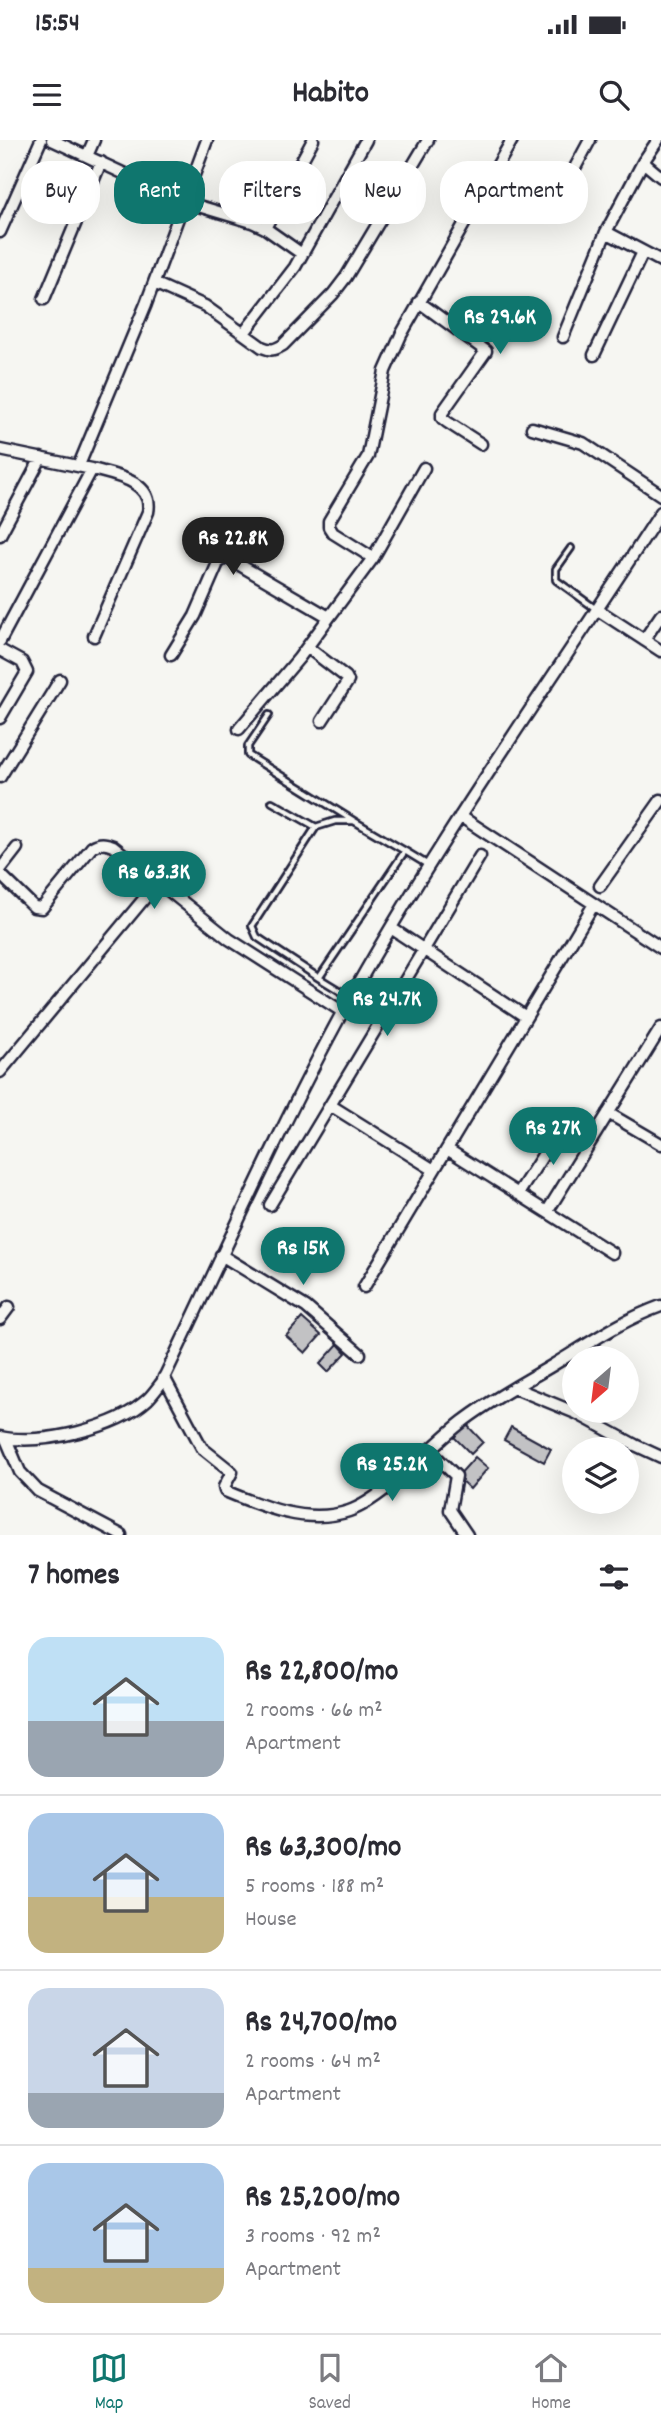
<!DOCTYPE html>
<meta charset="utf-8">
<style>
:root{--surface:#fff;--page:#f7f7f7;--text:#2b2b33;--muted:#7c7c81;--line:#e1e1e2;--accent:#0f766e}
body{margin:0;font-family:Dekko,sans-serif;background:var(--page);color:var(--text);height:100vh;display:flex;flex-direction:column;font-size:26px;white-space:nowrap}
*{box-sizing:border-box;margin:0}
p{font-size:23px;color:var(--muted)}
.icon{flex:none;width:38px;height:38px;fill:none;stroke:currentColor;stroke-width:2;stroke-linecap:round;stroke-linejoin:round}
.map{position:relative;height:1395px;overflow:hidden}
.drawer{display:flex;flex-direction:column;background:var(--surface);flex:1}
.drawer>*{flex:none}
.guide{position:absolute;left:21px;top:21px;width:620px;height:63px;display:flex;gap:14px}
.needle{width:46px;rotate:208deg}
.tools{position:absolute;left:562px;top:1206px;display:grid;gap:14px}
.tools a{display:grid;place-items:center;width:77px;height:77px;border-radius:50%;background:var(--surface);box-shadow:0 7px 28px #0002;font-size:35px}
.price{position:absolute;translate:-50% -60px;padding:0 16px;border-radius:24px;background:var(--accent);color:#fff;font-size:23px;line-height:46px;filter:drop-shadow(0 2px 4px #0008)}
.price::after{content:'';position:absolute;left:50%;top:42px;width:21px;height:16px;margin-left:-10px;background:inherit;clip-path:polygon(0 0,100% 0,50% 100%)}
.price.active{background:#222;color:#fff}
ul{padding:0;list-style:none}
li{display:flex;align-items:center;gap:21px;height:175px;padding:0 28px}
li+li{border-top:2px solid var(--line)}
li span{display:grid;place-items:center;flex:none;width:196px;height:140px;border-radius:21px;color:#555}
li>.icon{margin-inline-start:auto}
span .icon{width:84px;height:84px;fill:#fffc;stroke-width:1}
li b{font-size:30px}
h2{display:flex;justify-content:space-between;align-items:center;height:84px;padding:0 28px;font-size:30px}
.chip{padding:0 24px;border-radius:28px;background:var(--surface);box-shadow:0 7px 28px #0002;font-size:24px;line-height:63px}
.chip.active{background:var(--accent);color:#fff}
.status{display:flex;justify-content:space-between;align-items:center;height:49px;padding:0 35px;background:var(--surface);direction:ltr}
.status svg{height:19px;fill:currentColor}
header{display:flex;justify-content:space-between;align-items:center;height:91px;padding:0 28px;background:var(--surface);font-size:32px;font-weight:800}
.tab-bar{display:flex;justify-content:space-around;align-items:center;height:98px;border-top:2px solid var(--line);background:var(--surface);font-size:19px;color:var(--muted)}
.tab-bar a{display:grid;justify-items:center;gap:4px}
.tab-bar .active{color:var(--accent)}
.map>svg:first-child{display:block}
.building{fill:#c2c2c4;stroke:#22223b;stroke-width:2}
.lines{fill:none;stroke-linecap:round;stroke-linejoin:round}
.service-casing{stroke:#22223b;stroke-width:10}
.minor-casing{stroke:#22223b;stroke-width:15}
.service{stroke:#f6f6f2;stroke-width:4.5}
.minor{stroke:#f6f6f2;stroke-width:10}
</style>
<div class="status"><b>15:54</b><svg viewBox="0 0 49 12"><path d="M0 12V9h3v3zM5 12V6h3v6zM10 12V3h3v9zM15 12V0h3v12zM26 1h20v11H26zM47 4h2v5h-2z"/></svg></div>
<header><svg class="icon" aria-label="menu" viewBox="0 0 24 24"><path d="M4 6h16M4 12h16M4 18h16"/></svg>Habito<svg class="icon" aria-label="search" viewBox="0 0 24 24"><circle cx="10" cy="10" r="6"/><path d="M15 15l6 6"/></svg></header>
<div class="map">
<svg width="661" height="1395" viewBox="0 0 661 1395">
<rect width="100%" height="100%" fill="#f6f6f2"/>
<filter id="ink" filterUnits="userSpaceOnUse"><feTurbulence type="fractalNoise" baseFrequency=".0143" numOctaves="2"/><feDisplacementMap in="SourceGraphic" scale="14" xChannelSelector="R" yChannelSelector="G"/><feConvolveMatrix kernelMatrix="1 2 1 2 8 2 1 2 1" color-interpolation-filters="sRGB"/></filter>
<g filter="url(#ink)">
<path class="building" d="M302,1178L321,1195L305,1213L286,1196Z
M338,1204L346,1213L328,1232L320,1224Z
M466,1284L483,1302L471,1314L454,1297Z
M511,1287L551,1309L544,1322L504,1300Z
M475,1317L488,1328L470,1349L457,1337Z"/>
<g class="lines">
<g class="service-casing">
<path id="service" d="M571,408L556,429V440L596,469
M269,575L248,606V615L354,681
M272,662L316,687L335,681H354L405,711
M316,687L252,786L257,797L319,838
M350,857L319,838L405,711L428,725"/>
</g>
<g class="minor-casing">
<path id="minor" d="M52,0L185,62L252,82L265,88L302,114
M658,0L643,22L606,92L661,121
M87,16L94,0
M643,22L661,37
M570,37L590,0
M265,88L313,0
M0,92L41,0
M154,143L205,166L262,207C271,211 275,210 283,205L333,154L346,137L428,0
M44,159L101,22
M419,162L486,211L442,273V278L447,282L481,304
M244,193L295,127L366,0
M563,197L606,92
M594,215L643,112
M532,288L583,303L661,355
M0,310L92,329L0,501
M79,325L146,164L207,0
M92,329C114,335 154,341 148,372L94,496
M0,395L41,318
M373,418L424,328
M598,470L661,511
M644,500L661,475
M307,507L346,537L348,541L322,581
M0,510L22,522L27,532L0,578
M171,515L195,476L218,423L226,417L329,477
M239,589L299,518L373,418L333,393L329,387V381L368,316L385,231L401,195L512,0
M0,637L60,540
M460,676L661,808
M0,730L17,708
M0,734L34,767L42,768L92,707C100,702 105,703 113,706L158,742
M600,746L661,660
M391,788L526,877
M0,932L158,742L229,799L343,872
M330,965L434,1030
M608,973L661,1004
M447,1009L612,1113
M518,1054L563,984
M270,1065L480,716
M547,1072L661,888
M221,1115L306,1167L360,1214
M364,1147L594,764
M0,1179L9,1167
M164,1237L202,1308L232,1332L224,1347L225,1351C263,1367 308,1385 349,1371C384,1359 431,1306 462,1282C490,1260 523,1243 553,1225C588,1204 622,1180 661,1166
M515,1248L576,1273L635,1305L661,1317
M0,1297C41,1306 117,1288 148,1259C153,1254 158,1247 162,1242C222,1118 277,992 343,871C438,698 554,538 661,372
M6,1299L20,1332L38,1351L121,1395
M429,1310L456,1336L450,1370L467,1395"/>
</g>
<use href="#service" class="service"/>
<use href="#minor" class="minor"/>
</g>
</g>
</svg>
<div class="tools">
<a><svg class="needle" viewBox="-14 -14 28 28"><path d="M0-13l5 13h-10z" fill="#e53935"/><path d="M0 13l5-13h-10z" fill="#7c7c81"/></svg></a>
<a><svg class="icon" aria-label="layers" viewBox="0 0 24 24"><path d="M12 4l9 5-9 5-9-5zM3 14l9 5 9-5"/></svg></a>
</div>
<b class="price" style="left:500px;top:216px">Rs 29.6K</b>
<b class="price active" style="left:233px;top:437px">Rs 22.8K</b>
<b class="price" style="left:154px;top:771px">Rs 63.3K</b>
<b class="price" style="left:387px;top:898px">Rs 24.7K</b>
<b class="price" style="left:553px;top:1027px">Rs 27K</b>
<b class="price" style="left:303px;top:1147px">Rs 15K</b>
<b class="price" style="left:392px;top:1363px">Rs 25.2K</b>
<div class="guide">
<a class="chip">Buy</a>
<a class="chip active">Rent</a>
<a class="chip">Filters</a>
<a class="chip">New</a>
<a class="chip">Apartment</a>
</div>
</div>
<section class="drawer">
<h2>7 homes<svg class="icon" aria-label="filters" viewBox="0 0 24 24"><path d="M4 7h16M4 17h16"/><circle cx="9" cy="7" r="2"/><circle cx="15" cy="17" r="2"/></svg></h2>
<ul>
<li><span style="background:linear-gradient(#bfe0f5 60%,#9aa5b1 0)"><svg class="icon" aria-label="home" viewBox="0 0 24 24"><path d="M3 11l9-7 9 7M6 9v11h12V9"/></svg></span><div><b>Rs 22,800/mo</b><p>2 rooms · 66 m²</p><p>Apartment</p></div></li>
<li><span style="background:linear-gradient(#a9c7e8 60%,#c2b280 0)"><svg class="icon" aria-label="home" viewBox="0 0 24 24"><path d="M3 11l9-7 9 7M6 9v11h12V9"/></svg></span><div><b>Rs 63,300/mo</b><p>5 rooms · 188 m²</p><p>House</p></div></li>
<li><span style="background:linear-gradient(#c9d6e8 75%,#9aa5b1 0)"><svg class="icon" aria-label="home" viewBox="0 0 24 24"><path d="M3 11l9-7 9 7M6 9v11h12V9"/></svg></span><div><b>Rs 24,700/mo</b><p>2 rooms · 64 m²</p><p>Apartment</p></div></li>
<li><span style="background:linear-gradient(#a9c7e8 75%,#c2b280 0)"><svg class="icon" aria-label="home" viewBox="0 0 24 24"><path d="M3 11l9-7 9 7M6 9v11h12V9"/></svg></span><div><b>Rs 25,200/mo</b><p>3 rooms · 92 m²</p><p>Apartment</p></div></li>
</ul>
</section>
<nav class="tab-bar">
<a class="active"><svg class="icon" aria-label="map" viewBox="0 0 24 24"><path d="M3 6l6-2 6 2 6-2v14l-6 2-6-2-6 2zM9 4v14M15 6v14"/></svg>Map</a>
<a><svg class="icon" aria-label="saved" viewBox="0 0 24 24"><path d="M7 4h10v16l-5-4-5 4z"/></svg>Saved</a>
<a><svg class="icon" aria-label="home" viewBox="0 0 24 24"><path d="M3 11l9-7 9 7M6 9v11h12V9"/></svg>Home</a>
</nav>
